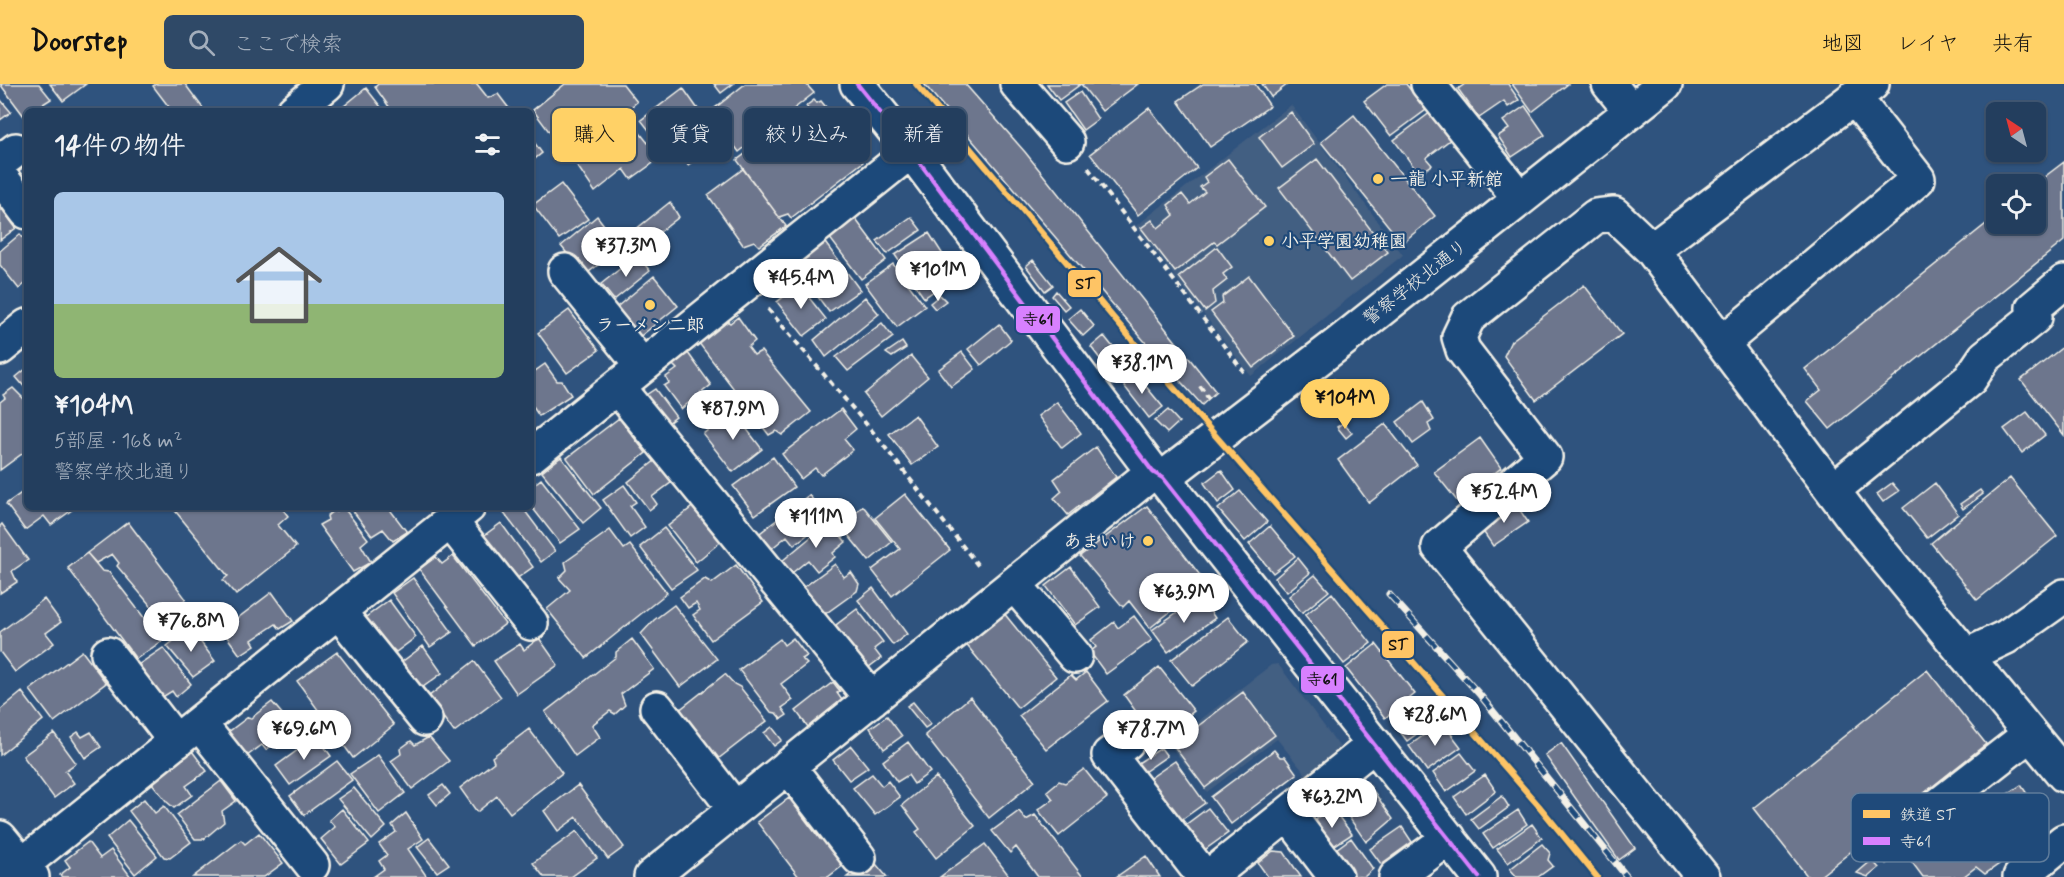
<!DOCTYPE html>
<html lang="ja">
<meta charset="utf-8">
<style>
:root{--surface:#233e5e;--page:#2f4967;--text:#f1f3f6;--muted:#a3aebc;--line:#405773;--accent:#ffd166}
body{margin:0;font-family:Mynerve,"Klee One",sans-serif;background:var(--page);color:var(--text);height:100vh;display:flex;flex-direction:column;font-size:22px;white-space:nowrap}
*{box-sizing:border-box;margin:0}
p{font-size:20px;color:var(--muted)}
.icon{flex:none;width:33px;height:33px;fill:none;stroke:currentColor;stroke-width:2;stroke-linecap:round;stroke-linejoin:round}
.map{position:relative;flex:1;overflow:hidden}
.side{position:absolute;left:24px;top:24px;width:510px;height:402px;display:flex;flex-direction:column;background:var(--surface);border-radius:9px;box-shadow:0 2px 4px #0004,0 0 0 2px var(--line)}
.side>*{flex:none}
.banner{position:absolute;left:552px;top:24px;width:570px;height:54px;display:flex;gap:12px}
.needle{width:39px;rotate:324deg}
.fabs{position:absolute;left:1986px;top:18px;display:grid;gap:12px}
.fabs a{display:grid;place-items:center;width:60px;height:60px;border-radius:9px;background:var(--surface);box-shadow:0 2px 4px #0004,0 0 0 2px var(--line);font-size:30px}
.price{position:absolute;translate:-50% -51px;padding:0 14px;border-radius:21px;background:#fff;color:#222;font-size:20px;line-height:39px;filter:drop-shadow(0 2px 3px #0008)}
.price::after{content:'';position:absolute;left:50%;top:36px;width:18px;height:14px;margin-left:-9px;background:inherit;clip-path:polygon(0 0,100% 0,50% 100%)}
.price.on{background:var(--accent);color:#111}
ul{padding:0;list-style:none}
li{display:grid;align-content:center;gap:12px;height:318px;padding:0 30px}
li+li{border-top:2px solid var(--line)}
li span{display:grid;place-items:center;height:186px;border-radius:9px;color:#555}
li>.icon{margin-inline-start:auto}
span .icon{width:108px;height:108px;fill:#fffc;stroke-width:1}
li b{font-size:26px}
h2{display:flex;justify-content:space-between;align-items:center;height:72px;padding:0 30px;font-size:26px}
.tag{padding:0 21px;border-radius:9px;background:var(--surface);box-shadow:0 2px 4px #0004,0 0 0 2px var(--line);font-size:21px;line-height:54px}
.tag.on{background:var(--accent);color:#111}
header{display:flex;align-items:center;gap:36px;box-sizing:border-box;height:84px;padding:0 30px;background:var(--accent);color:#111}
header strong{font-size:28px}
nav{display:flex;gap:33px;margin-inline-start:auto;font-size:21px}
.search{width:420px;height:54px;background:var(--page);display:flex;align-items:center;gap:15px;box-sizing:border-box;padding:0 21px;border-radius:9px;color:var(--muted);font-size:22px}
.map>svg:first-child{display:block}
.built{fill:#425e82}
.building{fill:#6d768d;stroke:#f4f1e8;stroke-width:1.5}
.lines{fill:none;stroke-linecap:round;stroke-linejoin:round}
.minor-casing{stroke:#f4f1e8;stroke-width:38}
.path{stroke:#f4f1e8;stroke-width:4;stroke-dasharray:6 4.5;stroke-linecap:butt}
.minor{stroke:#1f4a7a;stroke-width:33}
.rail-casing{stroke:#f4f1e8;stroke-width:7}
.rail{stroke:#1f4a7a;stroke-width:4.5;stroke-dasharray:14;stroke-linecap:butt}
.bus-1-casing{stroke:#1f4a7a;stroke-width:9}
.bus-1{stroke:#d880ff;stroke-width:4.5}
.rail-1-casing{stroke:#1f4a7a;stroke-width:10}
.rail-1{stroke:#fec465;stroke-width:6}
.poi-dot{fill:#ffd166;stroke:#1f4a7a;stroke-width:2}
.labels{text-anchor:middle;stroke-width:4.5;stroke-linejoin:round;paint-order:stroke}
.poi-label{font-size:18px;font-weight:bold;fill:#f4f1e8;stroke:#1f4a7a;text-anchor:start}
.street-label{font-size:18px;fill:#f4f1e8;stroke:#1f4a7a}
.key{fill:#1f4a7a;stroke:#5f7c9b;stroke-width:1.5}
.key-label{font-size:16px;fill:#f4f1e8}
.line-badge{stroke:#1f4a7a;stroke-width:2}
.pale-badge-label{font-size:16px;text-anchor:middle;font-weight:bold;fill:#111}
</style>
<header>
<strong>Doorstep</strong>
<div class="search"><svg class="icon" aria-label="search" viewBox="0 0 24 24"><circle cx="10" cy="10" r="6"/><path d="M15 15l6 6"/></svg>ここで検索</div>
<nav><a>地図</a><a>レイヤ</a><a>共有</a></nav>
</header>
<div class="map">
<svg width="2064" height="793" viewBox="0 0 2064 793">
<rect width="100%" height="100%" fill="#2f537e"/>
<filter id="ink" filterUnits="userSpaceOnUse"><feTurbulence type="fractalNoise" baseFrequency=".0167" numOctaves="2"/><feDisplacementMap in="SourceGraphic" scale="12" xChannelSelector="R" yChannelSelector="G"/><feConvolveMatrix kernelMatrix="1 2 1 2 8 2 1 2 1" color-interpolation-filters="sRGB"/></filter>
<g filter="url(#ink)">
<path class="built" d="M1291,21L1403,171L1251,292L1136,142Z
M1278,580L1345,670L1311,697L1277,655L1207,708L1169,660L1271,581Z"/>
<path class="building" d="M0,0H39L51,15L32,27H27V31L24,32Z
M50,0H86L63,17Z
M156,0H185L205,27H172L153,2Z
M378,0H477L488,14L498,10L511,27H392L375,3Z
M565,0H623L637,18L568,73L533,26Z
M714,0H733L721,9Z
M745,0H806L814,9L739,68L710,28Z
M924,0H965L1025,68L1216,308L1202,321L1152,266Z
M1047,0H1138L1102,27L1081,0L1059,16Z
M1203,0H1255L1270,22L1210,63L1178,17Z
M1262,0H1288L1271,13Z
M1387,0H1406L1426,26L1391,52L1364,17Z
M1465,0H1508L1519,16L1508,23L1504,17L1479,34L1458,5Z
M1512,0H1568L1532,28Z
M366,4L384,27H338Z
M683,4L700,28L695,33L716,60L688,81L671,59L663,64L641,36Z
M1080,8L1098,35L1083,46L1064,19Z
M0,15L11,28L0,36Z
M814,16L817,19L821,17L862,68L860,71L863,78L791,134L788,130L779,133L737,76L786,40L789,45L809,26L806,22Z
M1525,22L1545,51L1512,73L1498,52L1509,45L1503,37Z
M1149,24L1197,84L1138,131L1090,70Z
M1291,28L1314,60L1282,84L1259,53Z
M1431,28L1451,55L1426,74L1432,81L1419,90L1394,56Z
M1354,31L1435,132L1402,159L1321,58Z
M632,39L660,74L631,95L624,85L595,108L576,80L596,68L597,60L612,51L619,50Z
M531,54L542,69L531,78Z
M1228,75L1265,123L1217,160L1214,158L1175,188L1141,144L1152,136L1158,144L1174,131L1168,121L1182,110L1190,120L1205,108L1200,103L1207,98L1204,93Z
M1317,75L1388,168L1350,197L1279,104Z
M2064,78V157L1830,345L1807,317L1821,306L1805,285L1996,132V140H2036L2035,100Z
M743,85L786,142L759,162L754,157L743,161L708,111Z
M561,100L588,135L559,155L533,121Z
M670,118L679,133L642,162L631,149Z
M0,122L16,144L0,156Z
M597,132L621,163L585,191L561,162Z
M854,133L886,176L861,195L829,153Z
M911,133L921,146L887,170L877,157Z
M929,149L956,191L924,214L895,171Z
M20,150L27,159V198L19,205L0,181V167Z
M823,156L860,206L829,228L792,178Z
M1217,163L1232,183L1223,190L1227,196L1213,207L1215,219L1205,227L1179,193Z
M637,171L650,187L614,216L601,200Z
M1033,176L1053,201L1045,207L1026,182Z
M893,180L925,222L897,243L865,200Z
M654,192L678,222L637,255L612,227Z
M1249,192L1294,252L1253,284L1211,228L1223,219L1222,213Z
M799,201L826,235L804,252L777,218Z
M1584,201L1622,250L1536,316L1504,272L1511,257Z
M1056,207L1069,222L1064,226L1052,212Z
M940,211L946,217L935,225L930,219Z
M865,213L879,230L826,273L814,256Z
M1080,225L1094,242L1083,252L1068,235Z
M569,226L599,266L567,289L538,249Z
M738,233L755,257L748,263L754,271L761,267L811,328L782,351L776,347L769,351L698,258L727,237L730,239Z
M882,239L893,253L848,287L836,273Z
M999,240L1011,256L981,281L968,265Z
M1104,252L1121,273L1107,284L1091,263Z
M902,258L906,264L892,273L886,269Z
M2064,262V351L2021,296Z
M962,268L975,285L951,303L938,286Z
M688,269L711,301L681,325L664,302L669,299L666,293L677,285L673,281Z
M911,272L928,293L881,332L864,310Z
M545,280L557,297H562L571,311L539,332L531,320V290Z
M27,284V306L16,293Z
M1134,288L1163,323L1149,334L1121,298Z
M1334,295L1344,308L1313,331L1303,319Z
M13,304L27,318V366L0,386V318L5,314L3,311Z
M655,305L676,333L664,342L643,313Z
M1057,318L1081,349L1062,364L1038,332Z
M1423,318L1434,336L1428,340L1431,347L1413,360L1397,338Z
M841,325L856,345L844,355L853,366L821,391L815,384L801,395L782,370Z
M1168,326L1179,338L1167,349L1155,337Z
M733,327L762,365L733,388L703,350Z
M2027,328L2045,351L2022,369L2004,345Z
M915,331L938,363L912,381L889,350Z
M619,334L646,369L594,410L567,374Z
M1343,339L1352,349L1346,354L1337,343Z
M1385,340L1417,381L1369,419L1338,376Z
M1480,354L1501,384L1458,418L1434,388Z
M1096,363L1116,393L1068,431L1054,414L1062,407L1054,395Z
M561,373L601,424L583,439L542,388Z
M773,373L794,403L755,431L733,402Z
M656,376L672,398L652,413L657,420L649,426L628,398Z
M1221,386L1235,406L1218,419L1204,399Z
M2010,394L2057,452L1977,516L1931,459Z
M541,395L580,445L560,459L531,422V403Z
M1892,399L1899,407L1883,418L1877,410Z
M1935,399L1958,430L1927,454L1903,424Z
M624,401L636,418L630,422L645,443L630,454L603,416Z
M27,405V423H76L51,441L44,432L25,446L6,420Z
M1980,406L1983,410L1963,425L1960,420Z
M1240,407L1267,438L1245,457L1218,425Z
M905,410L950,466L892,512L872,486L900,465L875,434Z
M809,411L828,435L794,461L787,452L771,465L760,449Z
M1515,419L1528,438L1493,462L1480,443Z
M696,420L724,455L696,478L668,442Z
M863,422L892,458L869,477L840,441Z
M1147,422L1206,499L1150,544L1129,517L1123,523L1080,472Z
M172,423H281L288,432L278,441L296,463L236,511L223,496L228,492Z
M343,423L368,455L361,461L371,478L353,488L319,441L328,436L327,432L333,427L337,428Z
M350,423H388L407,448L393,457L383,445L372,452Z
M522,423L555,467L541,478L500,424Z
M128,438L186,515L161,534L117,482L119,479L112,470L96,479L87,469Z
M829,438L846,458L833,469L835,473L817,487L808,476L792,489L782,477Z
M501,439L533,483L509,500L478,456Z
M2,440L28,476L12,487L17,498L0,509V442Z
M1270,442L1295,472L1273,489L1249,460Z
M664,444L697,486L671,504L640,463Z
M610,446L624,465L630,461L667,509L586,574L547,525L570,506L559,494L567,486L565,478Z
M87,469L102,487L109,488L162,557L136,575L68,484Z
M453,472L505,540L476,562L419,485L436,473L442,480Z
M1298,474L1310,489L1287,508L1275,494Z
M835,480L844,493L851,488L859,500L857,507L821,533L800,506Z
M736,481L763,518L711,556L693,531L700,526L696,519L688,524L680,513L705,495L712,499Z
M1071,483L1100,523L1075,541L1046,502Z
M1315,491L1329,507L1302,529L1289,512Z
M413,494L452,548L430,563L392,509Z
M873,504L907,550L893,561L858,516Z
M272,508L293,537L280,545L276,540L252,556L255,561L240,571L222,546Z
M1332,509L1371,559L1344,580L1305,531Z
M1200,512L1215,534L1168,568L1152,546Z
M44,515L61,538L46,549L54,559L15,588L0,568V548Z
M389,516L416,553L396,568L393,565L387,570L362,536Z
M674,521L717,575L680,603L641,550L654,536Z
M857,525L883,558L874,565L881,574L865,586L832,544Z
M1003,528L1056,593L1018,624L965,559Z
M1134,532L1152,556L1106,590L1090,568L1096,563L1091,556L1114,538L1118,544Z
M1228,533L1248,558L1192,602L1171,576Z
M190,544L215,577L193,593L167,562Z
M539,554L558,581L517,610L494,577L520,560L524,566Z
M793,554L807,572L802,575L807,580L781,600L793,616L782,624L787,631L781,635L776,629L771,628L739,586L780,555L784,561Z
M632,555L654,585L621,610L625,621L615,630L610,627L592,641L600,653L575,672L545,628L616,573V568Z
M1376,560L1415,610L1385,634L1346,584Z
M423,562L442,589L415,609L395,583Z
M163,564L191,600L176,613L172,607L161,614L138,581Z
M82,567L106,599L54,638L30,606Z
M337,568L394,641L353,674L297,597Z
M474,577L501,613L454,648L428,613Z
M1159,583L1194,627L1150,661L1130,636L1137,629L1124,611Z
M1927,586L1986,660L1819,793H1808L1754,724Z
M1086,588L1108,617L1046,665L1019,632L1071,591L1076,596Z
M725,590L734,600L740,603L767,637L709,682L673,631Z
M833,598L840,607L837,609L842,616L808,643L796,627Z
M22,608L43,636L0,671V626Z
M1243,608L1275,651L1205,704L1173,661Z
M970,613L1035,697L989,734L925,651Z
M272,618L294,644L266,666L262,661L243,675L227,649L248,633L251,634Z
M913,618L931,640L925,644L907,622Z
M1424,620L1436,636L1407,657L1395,641Z
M887,632L902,652L884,665L870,644Z
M1442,638L1461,663L1427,687L1409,662Z
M772,643L782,656L774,662L764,649Z
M529,645L562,689L510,729L497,712L477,728L460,704L494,678L492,673Z
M78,648L82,653L91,648L101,663L85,674L71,653Z
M54,649L76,679L65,687L74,699L54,714L23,672Z
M317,652L331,672L290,701L276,682Z
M429,653L449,677L412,705L391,677L401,670L400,665L411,657L415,661Z
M908,658L930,688L914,700L908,691L897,698L883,677Z
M1561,659L1635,764L1619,776L1545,671Z
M851,662L868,683L849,696L833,676Z
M1161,664L1167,672L1141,690L1135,681Z
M1274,666L1280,673H1285L1297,690L1231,740L1211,713Z
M192,667L207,687L186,702L192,711L174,724L167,718L151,698Z
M1461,669L1475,687L1446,708L1433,689Z
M378,671L405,709L379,729L350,690Z
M337,677L352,696L304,731L290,712Z
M1175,677L1205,719L1177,739L1146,697Z
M1084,685L1107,714L1059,752L1038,726L1053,715L1047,707L1059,697L1065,699Z
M872,690L882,702L888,697L900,713L875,731L853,704Z
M1485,691L1496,707L1466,730L1454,713Z
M936,693L975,742L936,774L916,748L920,745L902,721Z
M221,697L236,717L222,727L224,738L204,755H195L177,731Z
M1367,698L1393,735L1366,758L1339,719Z
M443,701L450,710L437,721L429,711Z
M578,701L624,763L608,775L577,733L558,747L544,727Z
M2021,701L2040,729L1999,756L1981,728Z
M354,704L386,743L372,756L338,715Z
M1502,712L1509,723L1479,745L1471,735Z
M789,714L820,755L824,751L845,780L828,793H799L757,738Z
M144,715L155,729L164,722L191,758L170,774L164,773L129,727Z
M1208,724L1228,749L1199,770L1180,745Z
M1332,724L1352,750L1329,765L1315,745L1317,734Z
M342,725L369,759L341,780L321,755L335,743L329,736Z
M1518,726L1527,740L1493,764L1483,750Z
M1019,727L1026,736L1035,731L1083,793H1038L1016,763L1010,769L992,747Z
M1975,728L2009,773L1985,790L1976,783L1963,793H1923L1911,777Z
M406,729L423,755L408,765L427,793H373L384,785L379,777L387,771L379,760L396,748L392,741Z
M1921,735L1929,745L1886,780L1878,770Z
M128,736L157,772L135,790L107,754Z
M1532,740L1542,754L1508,779L1497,765Z
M1402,743L1412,758L1381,780L1370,765Z
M577,747L597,774L571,793H544L533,779Z
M259,749L283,779L264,793H193L241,756L245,760Z
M429,754L449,780L437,788L417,763Z
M1351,754L1373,785L1364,793L1349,792L1332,768Z
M88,758L100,774L111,766L131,793H62L60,791L70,783L65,776Z
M985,760L1010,793H940Z
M1542,760L1550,769L1548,776L1553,782L1538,793H1517L1510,785Z
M1273,767L1284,768L1301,793H1268L1258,779Z
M1146,772L1160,793H1116Z
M871,774L887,793H847Z
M1872,776L1879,784L1868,793L1857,789Z"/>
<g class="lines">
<g class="minor-casing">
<path id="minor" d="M857,0L911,67L1153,388L1163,394L1479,793
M1017,0L1067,58
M1428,0L1520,115
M1609,0L1631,27
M1872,0L1652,166L1857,439L2064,691
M294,27L327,0
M0,78L16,66
M0,92L27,128
M1652,166L1614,130L1596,132L1468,234L1459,253L1463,266L1545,373L1439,463L1703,793
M565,187L642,282
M1722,259L1918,95L1854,13
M0,264L27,242
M617,303L872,615
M531,372L911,67
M1163,394L1339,259L1665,0
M1833,406L1970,295L1985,273L2035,233L2033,224L2064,198
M450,437L531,539
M1014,500L1075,572
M338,527L425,635
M108,570L176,658
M1966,572L2006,553L2064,512
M657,624L735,725
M199,639L312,781
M1127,658L1109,671L1204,793
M788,682L859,774
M1288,730L1336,793
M1926,731L2030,650
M0,754L32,793
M7,793L468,423
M651,793L1153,388
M1209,793L1375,660
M1396,793L1449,754
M2020,793L2064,757"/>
</g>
<path class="path" d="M1088,84L1244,288
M768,225L873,348L980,484
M1200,302L1209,315"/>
<use href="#minor" class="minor"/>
<g class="rail-casing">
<path id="rail" d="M1389,510L1480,611L1627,793"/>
</g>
<use href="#rail" class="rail"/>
<g class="bus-1-casing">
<path id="bus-1" d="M857,0L911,67L1153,388L1163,394L1479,793"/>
</g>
<use href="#bus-1" class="bus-1"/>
<g class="rail-1-casing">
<path id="rail-1" d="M916,0L1138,263L1539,722L1597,793"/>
</g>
<use href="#rail-1" class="rail-1"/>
</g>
</g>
<g class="poi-dot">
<circle cx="1378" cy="95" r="6"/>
<circle cx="1269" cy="157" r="6"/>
<circle cx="650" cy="221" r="6"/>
<circle cx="1148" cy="457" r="6"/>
</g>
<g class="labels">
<g class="poi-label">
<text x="1390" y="101">一龍 小平新館</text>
<text x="1281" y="163">小平学園幼稚園</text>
<text x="650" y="247" text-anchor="middle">ラーメン二郎</text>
<text x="1136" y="463" text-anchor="end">あまいけ</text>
</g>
<g class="street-label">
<text transform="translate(1415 198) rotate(-38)" y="6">警察学校北通り</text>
</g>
</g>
<rect x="1851" y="709" width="198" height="69" rx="9" class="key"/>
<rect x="1863" y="726" width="27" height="8" fill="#fec465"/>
<rect x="1863" y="753" width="27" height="8" fill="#d880ff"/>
<g class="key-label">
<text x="1900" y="736">鉄道 ST</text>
<text x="1900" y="763">寺61</text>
</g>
<g class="line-badge">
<rect x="1067" y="185" width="35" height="29" rx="6" fill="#fec465"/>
<rect x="1015" y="221" width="46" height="29" rx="6" fill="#d880ff"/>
<rect x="1381" y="546" width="34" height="29" rx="6" fill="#fec465"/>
<rect x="1300" y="581" width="45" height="29" rx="6" fill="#d880ff"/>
</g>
<g class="pale-badge-label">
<text x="1085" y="205">ST</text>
<text x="1038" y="241">寺61</text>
<text x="1398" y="566">ST</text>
<text x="1322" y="601">寺61</text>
</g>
</svg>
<div class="fabs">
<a><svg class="needle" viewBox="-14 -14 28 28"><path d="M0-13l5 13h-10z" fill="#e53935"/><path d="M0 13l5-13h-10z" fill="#a3aebc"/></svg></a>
<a><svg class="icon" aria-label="locate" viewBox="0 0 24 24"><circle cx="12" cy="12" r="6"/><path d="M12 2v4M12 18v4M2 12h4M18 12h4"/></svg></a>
</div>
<b class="price" style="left:626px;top:194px">¥37.3M</b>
<b class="price" style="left:938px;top:218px">¥101M</b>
<b class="price" style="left:801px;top:226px">¥45.4M</b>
<b class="price" style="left:1142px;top:311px">¥38.1M</b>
<b class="price on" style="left:1345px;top:346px">¥104M</b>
<b class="price" style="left:733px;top:357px">¥87.9M</b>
<b class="price" style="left:1504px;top:440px">¥52.4M</b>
<b class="price" style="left:816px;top:465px">¥111M</b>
<b class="price" style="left:1184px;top:540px">¥63.9M</b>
<b class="price" style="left:191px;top:569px">¥76.8M</b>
<b class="price" style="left:1435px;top:663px">¥28.6M</b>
<b class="price" style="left:304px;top:677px">¥69.6M</b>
<b class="price" style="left:1151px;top:677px">¥78.7M</b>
<b class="price" style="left:1332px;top:745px">¥63.2M</b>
<div class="banner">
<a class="tag on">購入</a>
<a class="tag">賃貸</a>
<a class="tag">絞り込み</a>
<a class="tag">新着</a>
</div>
<section class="side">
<h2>14件の物件<svg class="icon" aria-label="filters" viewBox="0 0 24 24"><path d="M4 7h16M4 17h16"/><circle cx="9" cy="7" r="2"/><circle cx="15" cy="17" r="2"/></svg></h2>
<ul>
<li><span style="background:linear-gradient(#a9c7e8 60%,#8fb573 0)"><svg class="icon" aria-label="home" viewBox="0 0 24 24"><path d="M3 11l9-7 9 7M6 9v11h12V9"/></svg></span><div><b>¥104M</b><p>5部屋 · 168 m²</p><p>警察学校北通り</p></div></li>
</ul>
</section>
</div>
